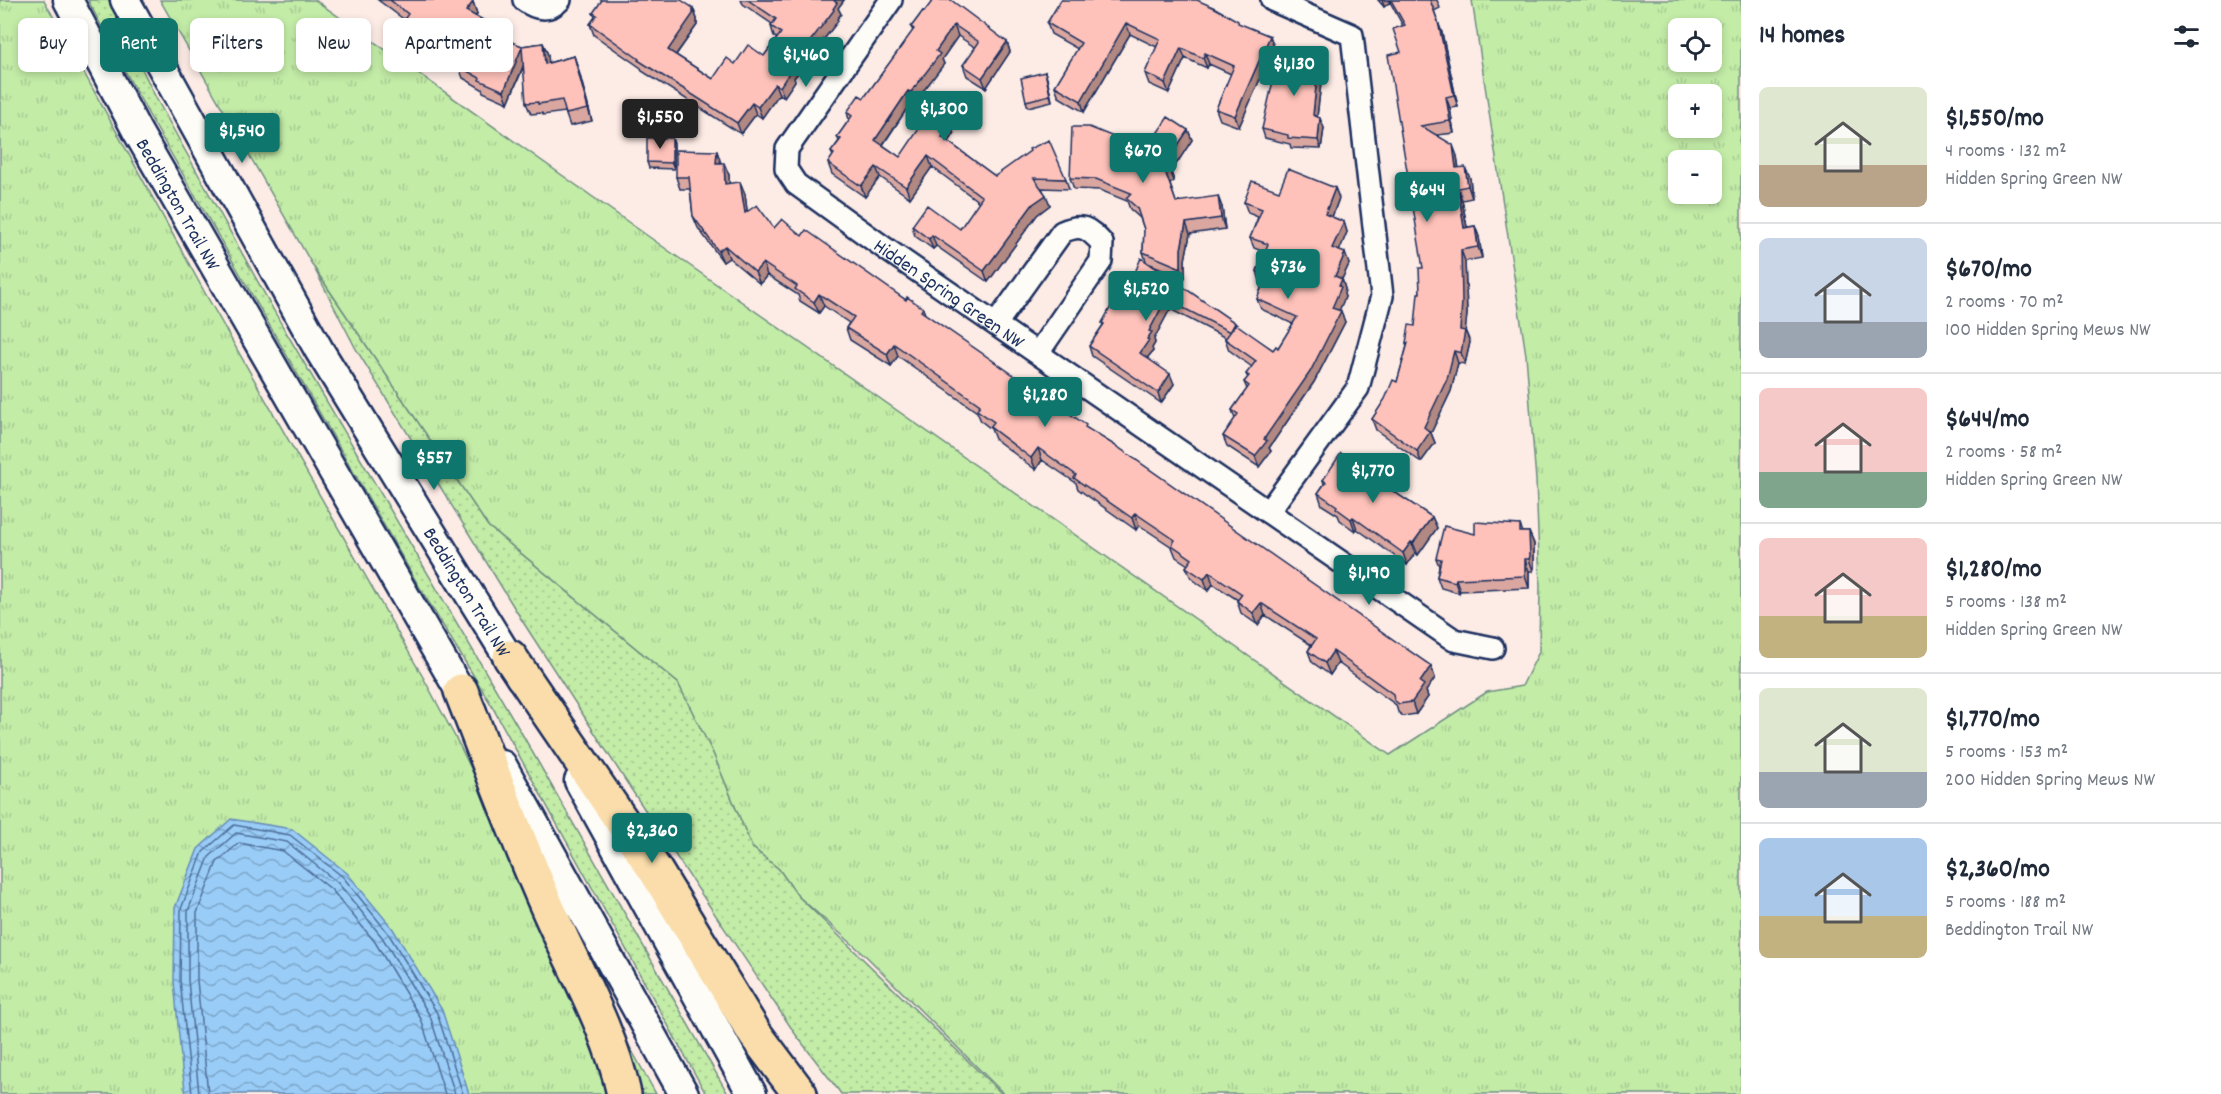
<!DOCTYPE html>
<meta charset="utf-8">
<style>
:root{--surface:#fff;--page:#f6f6f7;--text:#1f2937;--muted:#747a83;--line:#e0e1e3;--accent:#0f766e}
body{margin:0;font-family:Dekko,sans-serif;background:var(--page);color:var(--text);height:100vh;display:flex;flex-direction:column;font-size:22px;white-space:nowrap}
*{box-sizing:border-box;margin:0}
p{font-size:20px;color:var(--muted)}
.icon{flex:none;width:33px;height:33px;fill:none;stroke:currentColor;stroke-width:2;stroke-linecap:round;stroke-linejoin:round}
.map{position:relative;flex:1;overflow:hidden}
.sheet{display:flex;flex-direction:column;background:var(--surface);width:480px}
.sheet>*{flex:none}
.top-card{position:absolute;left:18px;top:18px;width:570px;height:54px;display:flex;gap:12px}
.controls{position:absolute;left:1668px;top:18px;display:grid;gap:12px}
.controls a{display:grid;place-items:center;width:54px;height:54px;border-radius:9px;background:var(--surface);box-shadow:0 3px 9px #0003;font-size:30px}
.price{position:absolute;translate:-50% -51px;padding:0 14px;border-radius:6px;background:var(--accent);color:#fff;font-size:20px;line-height:39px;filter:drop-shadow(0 2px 3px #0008)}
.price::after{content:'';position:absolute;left:50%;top:36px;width:18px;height:14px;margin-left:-9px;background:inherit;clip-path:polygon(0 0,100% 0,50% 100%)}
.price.selected{background:#222;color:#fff}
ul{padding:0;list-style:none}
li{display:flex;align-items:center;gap:18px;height:150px;padding:0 18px}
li+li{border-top:2px solid var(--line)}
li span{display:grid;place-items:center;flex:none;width:168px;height:120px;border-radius:9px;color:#555}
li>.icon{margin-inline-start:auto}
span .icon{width:72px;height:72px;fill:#fffc;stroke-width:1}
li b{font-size:26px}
h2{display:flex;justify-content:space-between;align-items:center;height:72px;padding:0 18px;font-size:26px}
.chip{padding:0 21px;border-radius:9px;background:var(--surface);box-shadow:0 3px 9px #0003;font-size:21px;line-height:54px}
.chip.selected{background:var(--accent);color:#fff}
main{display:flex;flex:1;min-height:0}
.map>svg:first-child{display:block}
.grass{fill:url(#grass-dots);stroke:#6f8e82;stroke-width:1.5}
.park{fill:url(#park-tufts);stroke:#6f8e82;stroke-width:1.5;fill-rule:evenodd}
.water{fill:url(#water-waves);stroke:#678db9;stroke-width:1.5}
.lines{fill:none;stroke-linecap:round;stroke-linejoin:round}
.shore{stroke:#4d6e9b;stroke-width:1.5}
.minor-casing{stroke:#1b2f5e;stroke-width:26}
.secondary-casing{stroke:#1b2f5e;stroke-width:33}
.motorway-casing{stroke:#1b2f5e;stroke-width:38}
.minor{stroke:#fdfcf7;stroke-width:21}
.secondary{stroke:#fdfcf7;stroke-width:28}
.motorway{stroke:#faddab;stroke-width:33}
.wall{fill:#daa7a0;stroke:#1b2f5e;stroke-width:1.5}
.shaded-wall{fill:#b28882;stroke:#1b2f5e;stroke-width:1.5}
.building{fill:#fec2ba;stroke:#1b2f5e;stroke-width:1.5}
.labels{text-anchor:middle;stroke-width:5;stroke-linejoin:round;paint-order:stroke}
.street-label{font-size:20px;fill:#1b2f5e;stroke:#fdfcf7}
</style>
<main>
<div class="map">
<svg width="1741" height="1094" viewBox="0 0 1741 1094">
<defs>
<pattern id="grass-dots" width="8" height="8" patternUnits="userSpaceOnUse" patternTransform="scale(1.5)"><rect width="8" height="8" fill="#c3eca7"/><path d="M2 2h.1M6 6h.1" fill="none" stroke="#a7cb92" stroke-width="1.8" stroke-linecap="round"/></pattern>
<pattern id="park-tufts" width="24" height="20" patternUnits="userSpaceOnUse" patternTransform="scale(1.5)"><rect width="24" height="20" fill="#c3eca7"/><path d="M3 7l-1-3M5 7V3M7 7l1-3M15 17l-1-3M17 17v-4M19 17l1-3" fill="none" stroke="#a7cb92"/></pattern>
<pattern id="water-waves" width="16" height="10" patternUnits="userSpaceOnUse" patternTransform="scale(1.5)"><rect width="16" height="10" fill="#99ccf6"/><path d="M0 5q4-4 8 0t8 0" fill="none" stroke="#7ca6ca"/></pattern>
</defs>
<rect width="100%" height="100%" fill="#fdebe5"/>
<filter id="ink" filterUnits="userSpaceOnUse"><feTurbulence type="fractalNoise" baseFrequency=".0167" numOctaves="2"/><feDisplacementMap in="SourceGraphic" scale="12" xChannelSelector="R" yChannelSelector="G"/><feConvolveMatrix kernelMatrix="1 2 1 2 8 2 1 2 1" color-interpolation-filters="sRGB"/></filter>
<g filter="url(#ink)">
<path class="grass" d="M88,0H109L156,98L283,327L522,734L728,1094H706L489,701L420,588L149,115L111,45Z
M313,266L488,526L678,683L713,753L752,847L779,869L798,896L1002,1094H841L839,1091L796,1035L631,789L523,622L356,349Z
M626,1040L656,1094H634L619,1047Z"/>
<path class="park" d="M0,0H44L205,293L424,679L460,746L500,828L594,1043L610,1094H0Z
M160,0H315L669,251L1390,755L1487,692L1522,686L1539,652L1540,585L1536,480L1526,355L1472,0H1741V135L1739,140L1741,149V1094H1004L867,957L798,896L779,869L752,847L713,753L678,683L488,526L313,266ZM1712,28V62H1678V28ZM1712,94V128H1678V94ZM1712,160V194H1678V160Z"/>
<path class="water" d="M231,819L292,829L347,873L393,929L442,1010L469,1094H186L182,1069L174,981L175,908L198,849Z"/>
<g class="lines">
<path class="shore" d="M192,1094L180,980L181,909L203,852L234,825L290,835L343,877L388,933L437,1013L463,1094
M199,1094L188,980V911L209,857L236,833L287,842L338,883L382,937L430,1016L455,1094
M208,1094L197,980V913L217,862L239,843L283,851L331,889L375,942L421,1019L445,1094"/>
<g class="minor-casing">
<g id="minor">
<path d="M524,0C536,9 549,12 560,0"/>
<path id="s1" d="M891,0L787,149L786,169L796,184L886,249L1454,640L1493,648"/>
<path d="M996,324L1062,232C1082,223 1088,228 1102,243L1101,261L1038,353"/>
<path d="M1268,512L1358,388L1382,296L1352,35L1272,0"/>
</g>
</g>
<g class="secondary-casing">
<g id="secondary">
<path id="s2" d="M68,0L137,131L472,712"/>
<path id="s3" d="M125,0L319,350L521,678"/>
<path d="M502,765L684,1094"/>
<path d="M579,781L752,1094"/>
</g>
</g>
<g class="motorway-casing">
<path id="motorway" d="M510,657L655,870L755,1034L800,1094
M461,691C489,762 515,834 546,904C573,967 609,1026 624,1094"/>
</g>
<use href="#minor" class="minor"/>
<use href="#secondary" class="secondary"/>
<use href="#motorway" class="motorway"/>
</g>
<path class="wall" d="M378,0H470L473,2L477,14L476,16L497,28L501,38L522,46L543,43L548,55V63L574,56L578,68L592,121L570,126L565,112L543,115L542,113L531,114L526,103L524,66L508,103L483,92L482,89L463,78L460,70L456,68L452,56L455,51L431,35L426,42L409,30L406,21Z
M601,0L693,8L697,19V25L676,55L713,79L735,64L764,56L777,38L774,37L771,26L772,24L743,4L741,0H844L838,8L841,14L837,19L838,21L794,78L795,81L784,97L779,94L762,118L756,114L741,134L642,71L641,68L594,35L590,24L595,17L593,13L602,1Z
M1061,0L1239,24L1270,36L1274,47L1239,127L1220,120L1216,109L1231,74L1209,64L1207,68L1185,58L1169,93L1149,84L1145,73L1157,47L1130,34L1084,112L1059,97L1055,86L1078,49L1051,34L1047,23Z
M1378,0H1437L1440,8L1434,11L1442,33L1458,107L1450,108L1454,133L1437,135L1457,156L1459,168L1470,178L1472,198L1462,200L1467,227L1475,226L1479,237L1482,258L1465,261L1467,314L1465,330L1470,342L1465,364L1458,363L1451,391L1431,433L1435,443L1421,462L1376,430L1372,419L1397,382L1407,346L1406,343L1415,326L1423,268L1401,52L1403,26L1390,2L1384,7Z
M923,11L1007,42L1010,52L986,88L967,76L963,65L976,48L958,36L942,59L944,64L914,103L912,101L883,145L900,157L954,134L949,142L995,176L1066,179L1069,189L1042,188L1050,205L1037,215L988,282L936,246L933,249L915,236L912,226L960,229L979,202L932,167L910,198L880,177L865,197L832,174L828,163L833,156L831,152L839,141L837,137L849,120L847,112L864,98L913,31L911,27Z
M1319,57L1323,66L1317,117L1324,128L1321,149L1291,148L1290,144L1265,138L1262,129Z
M1045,72L1052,101L1028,107L1026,101Z
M1188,130L1192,140L1171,172L1174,181L1170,184L1176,202L1222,207L1225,229L1190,234L1185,260V278L1150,264L1235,323V325L1273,350L1278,348L1293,324L1261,309L1257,299L1263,283L1260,281L1257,271L1264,252L1254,248L1250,238L1258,217L1248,213L1244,202L1279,191L1335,188L1339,198L1332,217L1344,222L1347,232L1339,251L1349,264L1342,279L1345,289L1344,294L1345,297L1339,310L1345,322L1314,382L1269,448L1271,451L1259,467L1227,446L1223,436L1235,419L1232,410L1247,389L1244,382L1248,378L1246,374L1252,367L1229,350L1225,339L1226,338L1170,309L1154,339L1155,343L1152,348L1153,351L1147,358L1174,384L1161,403L1092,356L1089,346L1103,325L1102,323L1146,261L1143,252L1144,229L1140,218L1130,209L1127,201L1100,190L1074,189L1070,178L1146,150Z
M672,138L674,144V169L649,168L647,162Z
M721,163L729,175V184L740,182L745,194L747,212L774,228L802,236L906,300L923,308L925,314L1088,429L1431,666L1435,678L1426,691L1428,697L1416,714L1403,716L1398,712L1396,705L1338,663L1330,675L1312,662L1308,651L1311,645L1265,615L1258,625L1241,613L1237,601L1238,600L1213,584L1208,591L1191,578L1186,567L1188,565L1176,557L1172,547L1139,525L1136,530L1078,489L1076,483L1042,460L1036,470L995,439L991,429L981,421L977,412L898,356L891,366L850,340L846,328L849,323L824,306L819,313L800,301L798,295L767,275L760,284L729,258L723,262L698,228L693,216L690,189H680L676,177Z
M1323,480L1388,488L1432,517L1437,528L1418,555L1415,553L1407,565L1357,529L1355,531L1340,520L1338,515L1322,505L1318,493L1324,484Z
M1520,525L1523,532H1529L1534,544V568L1533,571H1529V588L1460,591L1459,593L1441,588L1437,577L1439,566L1436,558L1475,534Z"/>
<path class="shaded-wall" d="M833,0H844L838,8L841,14L837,19L838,21L794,78L795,81L784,97L780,87L789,69L833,9Z
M1382,0H1390V2L1384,7Z
M1430,0L1442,33L1458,107L1454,95Z
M473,2L477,14L471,23L466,11Z
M693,8L697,19V25L672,60L668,50Z
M427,23L431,35L426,42L422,30Z
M1126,23L1130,34L1084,112L1081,101Z
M954,25L958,36L942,59L944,64L914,103L911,92L936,51Z
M497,28L502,40L493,35Z
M1270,36L1274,47L1239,127L1235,116Z
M1007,42L1010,52L986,88L982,78Z
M543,43L548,55L550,76L545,64Z
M522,47L526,59L508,103L504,91Z
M1181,48L1185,58L1169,93L1165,83Z
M1205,53L1209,64L1207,68L1203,58Z
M574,56L578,68L592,121L588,109Z
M1319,57L1323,66L1316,125L1313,115Z
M1045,72L1047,78L1052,101L1050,95Z
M775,84L779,94L762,118L758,107Z
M908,91L912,101L879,150L875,140Z
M1446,97L1450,108L1454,133L1450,121Z
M752,103L756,114L741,134L737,123Z
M1320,118L1324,128L1321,149L1318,140Z
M950,124L954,134L945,147L942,137Z
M1188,130L1192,140L1171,172L1174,181L1170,184L1166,174L1165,164Z
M672,138L674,144V169L672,163Z
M1453,145L1457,156L1460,180L1456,168Z
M717,151L721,163H716Z
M928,156L932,167L910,198L906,187Z
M724,163L729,175L730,196L725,184Z
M876,167L880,177L865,197L861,186Z
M1465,167L1470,178L1472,198L1468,186Z
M740,182L745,194L749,225L745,213Z
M1335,188L1339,198L1329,225L1325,214Z
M1458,188L1462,200L1469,239L1464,228Z
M1046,195L1050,205L1037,215L988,282L984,271L1033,204Z
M1218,196L1222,207L1225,229L1221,218Z
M1344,222L1347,232L1336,259L1332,248Z
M1186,223L1190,234L1185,260V278L1181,268V249Z
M1475,226L1479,237L1482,258L1478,247Z
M932,235L936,246L933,249L929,239Z
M725,246L729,258L723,262L718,251Z
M1461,250L1465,261L1467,314L1465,334V331L1470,342L1465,364L1461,353L1460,330Z
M1345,253L1349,264L1342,279L1345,289L1344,294L1345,297L1336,318L1332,308L1335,276Z
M763,263L767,275L760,284L755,272Z
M819,294L824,306L819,313L814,302Z
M1166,299L1170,309L1154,339L1155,343L1152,348L1153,351L1143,363L1140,353L1147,339L1149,331Z
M1341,311L1345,322L1314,382L1269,448L1271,451L1259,467L1255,456L1264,439Z
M894,344L898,356L891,366L887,354Z
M1454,351L1458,363L1451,391L1431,433L1435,443L1421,462L1417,451L1424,427Z
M1170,374L1174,384L1161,403L1158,393Z
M1038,448L1042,460L1036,470L1031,458Z
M1135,513L1139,525L1136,530L1132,518Z
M1353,517L1357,529L1355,531L1351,519Z
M1432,517L1437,528L1418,555L1413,543Z
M1529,532L1534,544V568L1533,571L1529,559Z
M1411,542L1415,553L1407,565L1403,553Z
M1525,559L1529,571V588L1525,576Z
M1209,572L1213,584L1208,591L1204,579Z
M1456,579L1460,591L1459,593L1455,582Z
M1261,603L1265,615L1258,625L1253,613Z
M1333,651L1338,663L1330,675L1325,663Z
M1431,666L1435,678L1426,691L1428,697L1416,714L1412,702L1420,682Z"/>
<path class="building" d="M390,0H470L473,2L466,11L497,28L493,35L522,46L543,43L545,64L574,56L588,109L566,114L562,100L538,104V102L526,103L522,47L504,91L479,80L480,78L458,66L462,61L452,56L459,45L427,23L422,30L405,18L408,14Z
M602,0H681L693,8V14L668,50L713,79L727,58L735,64L748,45L764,56L781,33L771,26L776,19L748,0H833L837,3L833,9L834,10L789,69L791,70L780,87L775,84L758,107L752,103L737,123L638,60L639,59L590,24L597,15L593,13Z
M933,0H951L1007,42L982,78L963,65L979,42L954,25L936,51L940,54L911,92L908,91L875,140L900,157L931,111L950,124L942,137L995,176L1030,151L1029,149L1049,140L1066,179L1034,178L1046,195L1033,204L984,271L932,235L929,239L912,226L927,205L960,229L982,197L928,156L906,187L876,167L861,186L828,163L834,154L831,152L841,139L837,137L852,116L847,112L859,95L864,98L914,29L911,27L923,11L924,12Z
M1061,0H1197L1215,8L1238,21V23L1270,36L1235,116L1216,109L1234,66L1205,53L1203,58L1181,48L1165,83L1145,73L1160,39L1126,23L1081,101L1055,86L1081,43L1047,23Z
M1391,0H1430L1438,22L1454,95L1446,97L1450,121L1421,126L1453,145L1456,168L1465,167L1468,186L1458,188L1464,228L1475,226L1478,247L1461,250L1462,302L1460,330L1465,331L1461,353L1454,351L1447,379L1424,427L1430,432L1417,451L1372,419L1385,399L1393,380L1397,382L1408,343H1406L1409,325L1415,326L1418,293H1420L1419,268H1423L1388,55L1401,52L1393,29L1405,25Z
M1280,50L1319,57L1313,115L1320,118L1318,140L1288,138V135L1262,129Z
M1045,72L1050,95L1026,101L1021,78Z
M1168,117L1188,130L1165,164L1170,170L1166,174L1176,202L1218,196L1221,218L1186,223L1181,249V268L1143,252L1144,229L1137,208L1126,198L1131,193L1096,179L1070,178L1072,127H1089L1146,150Z
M647,138H672V163L647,162Z
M676,150L717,151L716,163H724L725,184L740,182L745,213L757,205L774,228L782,219L802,236L806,230L906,300L907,297L923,308L921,311L1086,425L1085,427L1119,448L1431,666L1420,682L1424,685L1412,702L1399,704L1394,700L1393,694L1333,651L1325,663L1308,651L1316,639L1261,603L1253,613L1237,601L1242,594L1209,572L1204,579L1186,567L1192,559L1172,545L1175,540L1135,513L1132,518L1074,478L1076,475L1038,448L1031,458L990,427L994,422L977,410L980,405L894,344L887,354L846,328L854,317L819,294L814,302L795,289L797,286L763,263L755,272L725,246L718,251L693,216L689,177H676Z
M1288,169L1335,188L1325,214L1344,222L1332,248L1345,253L1335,276L1342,279L1339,286L1341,287L1332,308L1341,311L1310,372L1264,439L1267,441L1255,456L1223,436L1238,414L1232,410L1249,386L1244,382L1249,376L1246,374L1256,361L1225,339L1236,324L1273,350L1276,346L1278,348L1297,317L1257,299L1267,275L1257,271L1268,244L1250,238L1262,209L1244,202L1252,181L1279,191Z
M1141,258L1235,323L1230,332L1166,299L1149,331L1152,332L1147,339L1149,340L1140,353L1170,374L1158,393L1089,346L1104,324L1102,323L1126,279L1131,282Z
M1341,453L1388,488L1432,517L1413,543L1411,542L1403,553L1353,517L1351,519L1336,508L1337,506L1318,493L1326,482L1323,480Z
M1475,522L1520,525V532H1529L1530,556L1529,559H1525V576L1456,579L1455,582L1437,577L1441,559L1436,558L1444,526L1475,534Z"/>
</g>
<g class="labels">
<g class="street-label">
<text dy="7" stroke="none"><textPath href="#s2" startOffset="232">Beddington Trail NW</textPath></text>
<text dy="7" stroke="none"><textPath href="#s1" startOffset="408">Hidden Spring Green NW</textPath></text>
<text dy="7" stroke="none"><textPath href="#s3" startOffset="684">Beddington Trail NW</textPath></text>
</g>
</g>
</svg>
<div class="controls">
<a><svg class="icon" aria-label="locate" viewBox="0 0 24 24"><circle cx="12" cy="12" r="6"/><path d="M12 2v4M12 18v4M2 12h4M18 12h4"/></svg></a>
<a>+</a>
<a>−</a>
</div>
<b class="price" style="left:806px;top:88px">$1,460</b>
<b class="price" style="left:1294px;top:97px">$1,130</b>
<b class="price" style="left:944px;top:142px">$1,300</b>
<b class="price selected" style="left:660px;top:150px">$1,550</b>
<b class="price" style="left:242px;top:164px">$1,540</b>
<b class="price" style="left:1143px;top:184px">$670</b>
<b class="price" style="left:1427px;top:223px">$644</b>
<b class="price" style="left:1288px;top:300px">$736</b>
<b class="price" style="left:1146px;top:322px">$1,520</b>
<b class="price" style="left:1045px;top:428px">$1,280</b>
<b class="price" style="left:434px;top:491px">$557</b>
<b class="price" style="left:1373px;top:504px">$1,770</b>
<b class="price" style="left:1369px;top:606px">$1,190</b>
<b class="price" style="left:652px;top:864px">$2,360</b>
<div class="top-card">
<a class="chip">Buy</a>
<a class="chip selected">Rent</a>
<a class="chip">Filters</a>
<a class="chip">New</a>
<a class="chip">Apartment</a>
</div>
</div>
<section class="sheet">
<h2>14 homes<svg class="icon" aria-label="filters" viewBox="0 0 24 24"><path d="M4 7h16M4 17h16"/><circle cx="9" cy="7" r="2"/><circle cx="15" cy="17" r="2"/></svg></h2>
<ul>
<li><span style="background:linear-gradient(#dfe7d0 65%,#b9a48a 0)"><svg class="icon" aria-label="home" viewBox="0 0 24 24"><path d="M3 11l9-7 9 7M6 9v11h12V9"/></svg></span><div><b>$1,550/mo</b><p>4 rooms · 132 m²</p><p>Hidden Spring Green NW</p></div></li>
<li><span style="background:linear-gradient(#c9d6e8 70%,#9aa5b1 0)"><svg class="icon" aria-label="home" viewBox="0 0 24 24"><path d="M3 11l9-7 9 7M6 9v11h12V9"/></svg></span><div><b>$670/mo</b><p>2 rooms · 70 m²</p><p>100 Hidden Spring Mews NW</p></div></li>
<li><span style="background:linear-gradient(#f6c9c9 70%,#7fa58c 0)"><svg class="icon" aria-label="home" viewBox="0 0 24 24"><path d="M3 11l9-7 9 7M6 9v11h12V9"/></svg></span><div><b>$644/mo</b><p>2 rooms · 58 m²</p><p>Hidden Spring Green NW</p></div></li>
<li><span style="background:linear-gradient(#f6c9c9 65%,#c2b280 0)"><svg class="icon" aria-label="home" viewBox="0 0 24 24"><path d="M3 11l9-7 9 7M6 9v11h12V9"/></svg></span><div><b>$1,280/mo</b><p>5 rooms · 138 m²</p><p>Hidden Spring Green NW</p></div></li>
<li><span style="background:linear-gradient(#dfe7d0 70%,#9aa5b1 0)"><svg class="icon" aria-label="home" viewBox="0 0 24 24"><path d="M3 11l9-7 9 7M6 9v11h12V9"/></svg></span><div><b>$1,770/mo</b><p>5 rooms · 153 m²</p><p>200 Hidden Spring Mews NW</p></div></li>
<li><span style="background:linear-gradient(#a9c7e8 65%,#c2b280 0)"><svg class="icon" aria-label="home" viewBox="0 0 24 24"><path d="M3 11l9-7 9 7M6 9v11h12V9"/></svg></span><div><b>$2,360/mo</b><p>5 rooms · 188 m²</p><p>Beddington Trail NW</p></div></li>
</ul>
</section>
</main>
